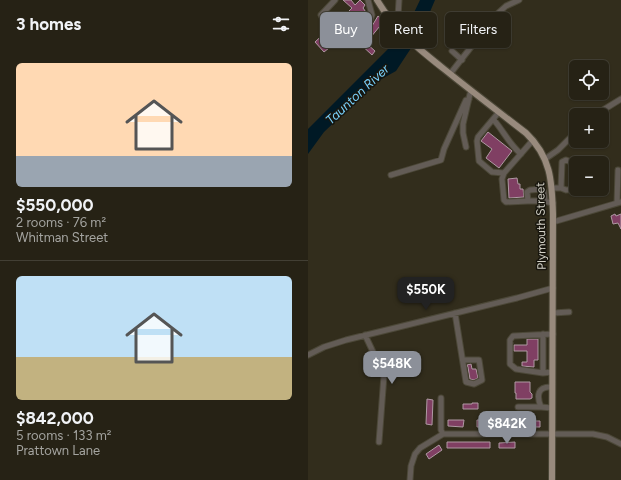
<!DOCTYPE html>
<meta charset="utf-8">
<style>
:root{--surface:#262215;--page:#322f22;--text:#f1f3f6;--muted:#a4a4a0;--line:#423f34;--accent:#8c9099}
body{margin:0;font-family:Figtree,sans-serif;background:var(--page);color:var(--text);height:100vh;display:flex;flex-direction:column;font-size:15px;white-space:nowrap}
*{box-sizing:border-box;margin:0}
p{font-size:13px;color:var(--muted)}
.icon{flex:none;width:22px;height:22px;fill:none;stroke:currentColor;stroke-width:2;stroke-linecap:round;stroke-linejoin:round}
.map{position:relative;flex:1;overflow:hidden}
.side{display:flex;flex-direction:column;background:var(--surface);width:308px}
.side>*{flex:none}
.banner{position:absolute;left:12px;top:12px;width:241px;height:36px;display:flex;gap:8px}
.tools{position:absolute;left:261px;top:60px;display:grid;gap:8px}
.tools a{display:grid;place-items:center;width:40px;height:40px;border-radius:6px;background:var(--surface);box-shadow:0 1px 3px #0004,0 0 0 1px var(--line);font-size:20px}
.price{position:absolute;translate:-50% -34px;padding:0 9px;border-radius:8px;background:var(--accent);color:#fff;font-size:13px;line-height:26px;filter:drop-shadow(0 1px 2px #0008)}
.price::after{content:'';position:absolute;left:50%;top:24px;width:12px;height:9px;margin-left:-6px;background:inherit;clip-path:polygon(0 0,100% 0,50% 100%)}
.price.current{background:#222;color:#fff}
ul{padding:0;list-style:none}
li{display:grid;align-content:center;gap:8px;height:212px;padding:0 16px}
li+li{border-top:1px solid var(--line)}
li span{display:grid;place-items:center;height:124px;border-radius:6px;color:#555}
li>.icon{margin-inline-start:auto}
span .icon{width:72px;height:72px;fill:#fffc;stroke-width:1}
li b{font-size:17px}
h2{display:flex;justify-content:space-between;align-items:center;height:48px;padding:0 16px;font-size:17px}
.pill{padding:0 14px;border-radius:6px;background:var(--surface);box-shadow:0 1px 3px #0004,0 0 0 1px var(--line);font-size:14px;line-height:36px}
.pill.current{background:var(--accent);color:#fff}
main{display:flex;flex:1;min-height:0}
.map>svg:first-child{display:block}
.water{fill:#001925}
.building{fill:#803f63;stroke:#af99a3}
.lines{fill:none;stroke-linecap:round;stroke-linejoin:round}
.minor-casing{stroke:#4c4838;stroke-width:7}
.major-casing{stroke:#4c4838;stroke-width:8}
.minor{stroke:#635c56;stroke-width:5}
.major{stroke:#988a7d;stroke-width:6}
.labels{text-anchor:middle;stroke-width:3;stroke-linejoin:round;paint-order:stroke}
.street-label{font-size:12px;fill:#d5d3c8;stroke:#18160e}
.water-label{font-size:13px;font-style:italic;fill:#77cff9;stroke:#18160e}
</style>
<main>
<section class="side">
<h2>3 homes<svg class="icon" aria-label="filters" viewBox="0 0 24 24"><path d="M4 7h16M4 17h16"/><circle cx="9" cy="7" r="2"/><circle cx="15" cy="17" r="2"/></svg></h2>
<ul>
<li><span style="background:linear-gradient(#ffd9b3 75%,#9aa5b1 0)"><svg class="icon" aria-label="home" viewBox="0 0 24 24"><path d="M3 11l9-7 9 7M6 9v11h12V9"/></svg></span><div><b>$550,000</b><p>2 rooms · 76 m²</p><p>Whitman Street</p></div></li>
<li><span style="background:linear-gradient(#bfe0f5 65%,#c2b280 0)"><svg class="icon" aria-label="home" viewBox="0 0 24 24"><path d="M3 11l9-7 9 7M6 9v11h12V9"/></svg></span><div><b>$842,000</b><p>5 rooms · 133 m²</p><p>Prattown Lane</p></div></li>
</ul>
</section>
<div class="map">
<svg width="313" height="480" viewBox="0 0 313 480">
<rect width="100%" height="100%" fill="#322d1c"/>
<path class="water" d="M112,0H127L113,33L88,71L70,81L16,132L0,154V129L86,43L93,40L102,32V21Z"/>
<path class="building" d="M35,0H43L47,5L52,0L57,5L55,8L60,15L58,21L52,27L50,28L47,25L48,24L45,21L47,19L40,12L44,8Z
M70,16L76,21L58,43L67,51L64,55L50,42L64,26Z
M21,29L27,35L18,44L21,48L16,52L7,42Z
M180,132L204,151L191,168L178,158L184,149L173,141Z
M209,178L210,184H212V189H215L216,197L201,198L200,179Z
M307,214L308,216L313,214V229L310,223L305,224L303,216Z
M219,339H230V360H226V367L214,366V362H219V351H206V345H219Z
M163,364L164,369H168L170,378L166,380L162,379L160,367L159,365Z
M207,382H222V392L224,394V398L222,399H208V393H207Z
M119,399L125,400L124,425L118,424Z
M164,403H170V409H155V404H164Z
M140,420H156L155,427L140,426Z
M169,420L232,421V427H169Z
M139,442H182V448H139Z
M207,442V448H191V443Z
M131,445L134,450L121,459L118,454Z"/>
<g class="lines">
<g class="minor-casing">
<path id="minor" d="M27,0L13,15L15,19L39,40L47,39L61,23L64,15L60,0
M85,24L90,17L91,0
M144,51L154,60
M142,74L188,15L198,6L211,0
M191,112L170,137L169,141L171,161L184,172L196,173
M287,115L313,99
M185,119C195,130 201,144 213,154
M158,147L155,133V124L162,94L164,92
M237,159L250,150L268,132
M83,175L133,160L136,149L158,100L161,99
M244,188H253L254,162L258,160L268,164
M253,188L258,190L270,189
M220,201L198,202L196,200L194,179L196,173L225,140
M237,201L236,192L234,189L222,190L219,192L220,201H235L245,203
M309,203L310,170
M245,222L313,202
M147,313L158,382L166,384L174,380L171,360H155
M245,313L261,312
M57,335L76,375L71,442
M0,355L16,347L38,340L209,298L245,288
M244,372L235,373L208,369L202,364V340L205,336L245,334
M235,373V334
M133,398V430L135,434
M210,407H233
M244,408L233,407C228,395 230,386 244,387
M102,480L103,466L107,454L112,448L135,434H285L299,437L313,444"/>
</g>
<g class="major-casing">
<path id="major" d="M69,0C88,32 112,50 141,73C166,93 192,113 218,133C243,157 244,181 245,214L244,480"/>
</g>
<use href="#minor" class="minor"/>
<use href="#major" class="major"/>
</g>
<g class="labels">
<g class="street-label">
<text transform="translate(233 226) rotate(-91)" y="4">Plymouth Street</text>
</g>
<g class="water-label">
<text transform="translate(49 94) rotate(-43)" y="5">Taunton River</text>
</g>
</g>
</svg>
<div class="tools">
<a><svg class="icon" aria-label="locate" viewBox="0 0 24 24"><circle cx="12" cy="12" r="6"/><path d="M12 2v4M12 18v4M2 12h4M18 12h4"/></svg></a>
<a>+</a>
<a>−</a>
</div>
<b class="price current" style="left:118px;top:311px">$550K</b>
<b class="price" style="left:84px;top:385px">$548K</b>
<b class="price" style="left:199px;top:445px">$842K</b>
<div class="banner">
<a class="pill current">Buy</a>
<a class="pill">Rent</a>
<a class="pill">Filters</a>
</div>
</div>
</main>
